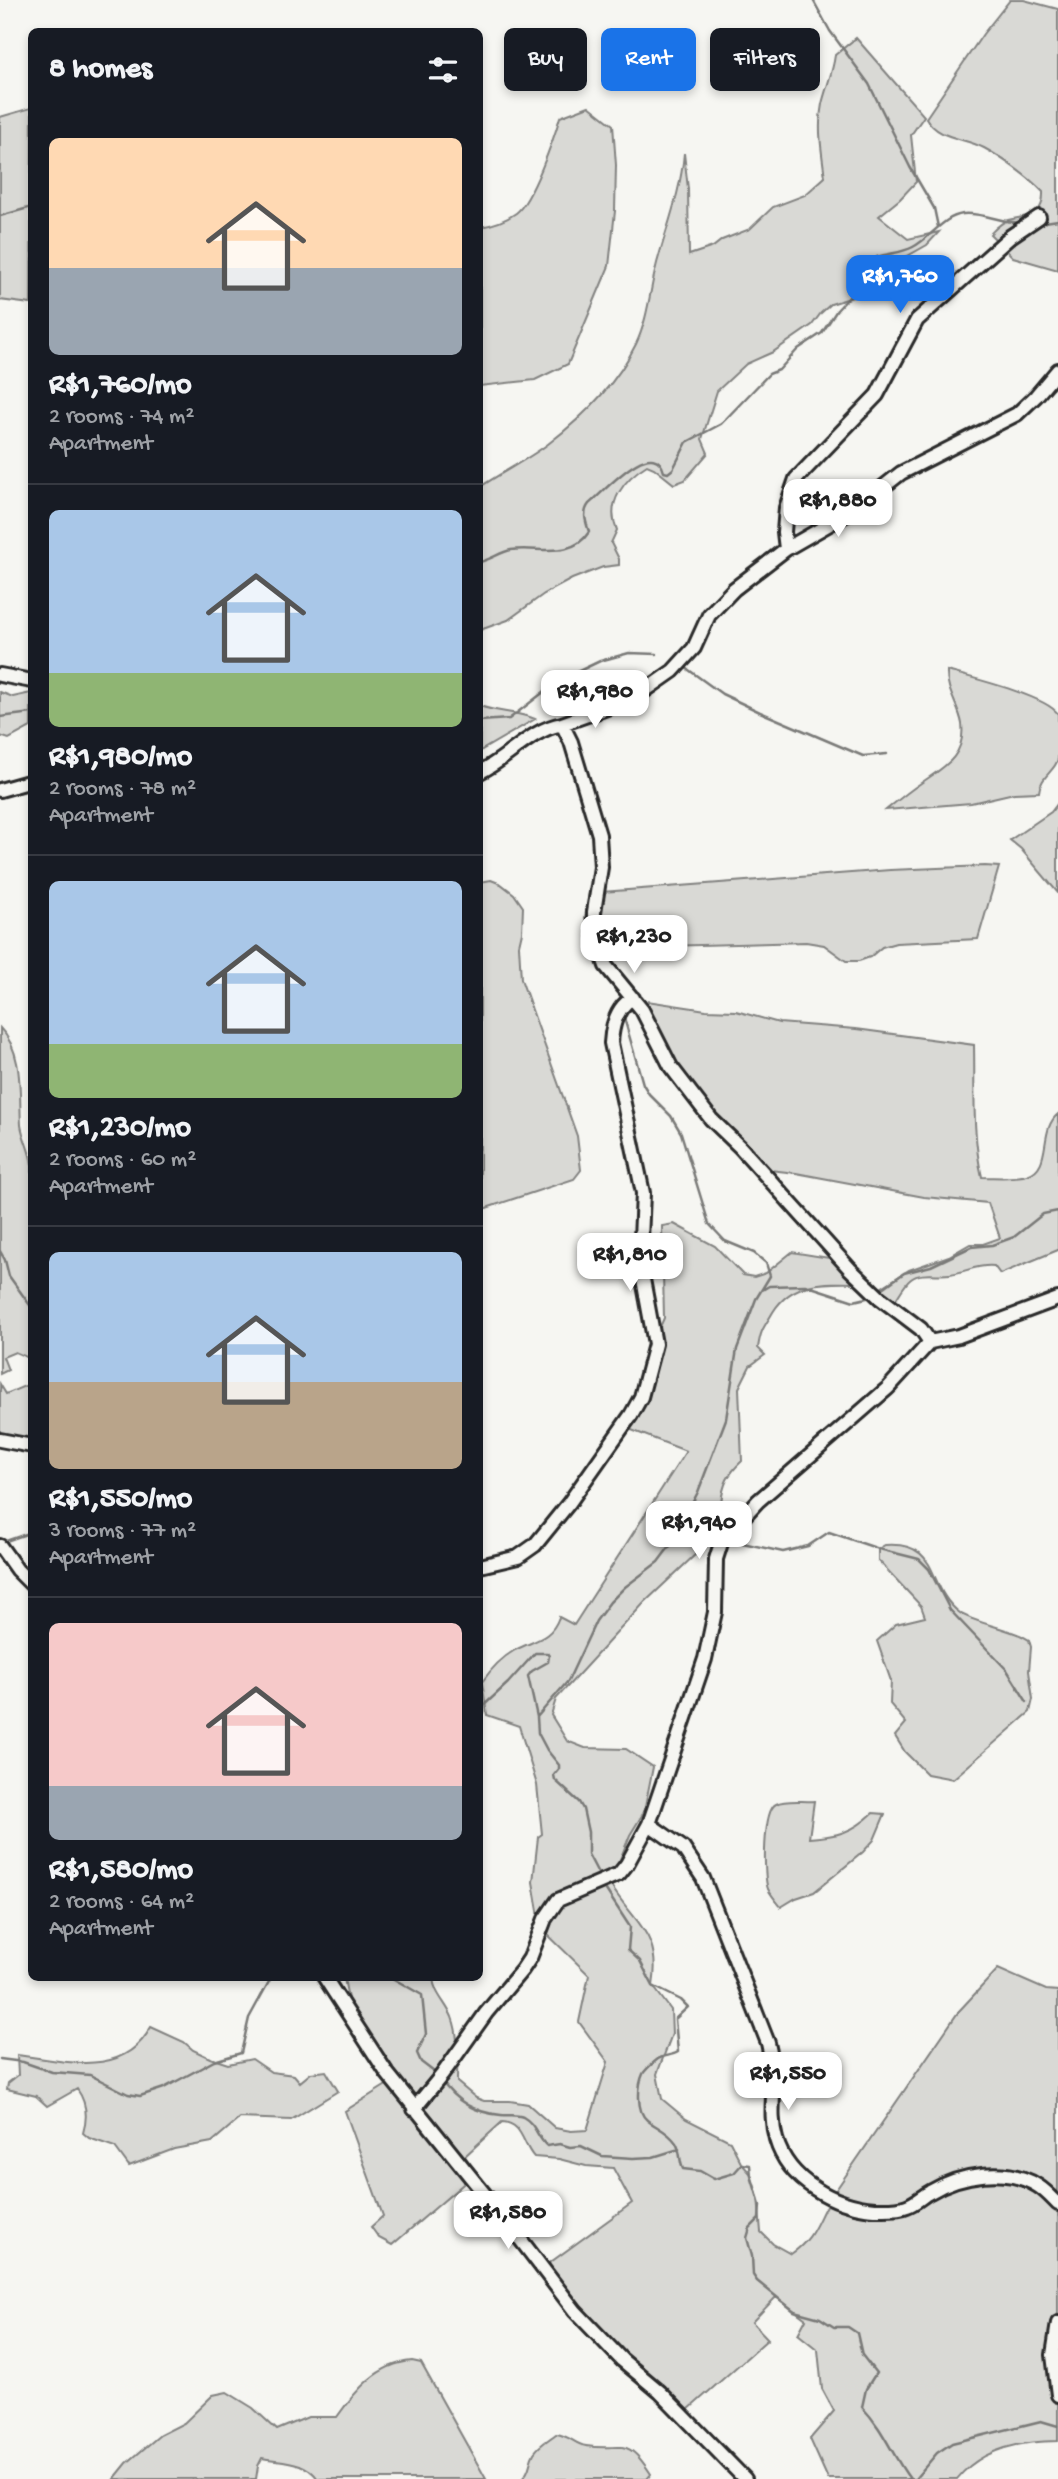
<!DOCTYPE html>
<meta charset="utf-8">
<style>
:root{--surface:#171b24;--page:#242831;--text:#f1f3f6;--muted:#9ea1a6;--line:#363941;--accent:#1a73e8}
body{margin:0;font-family:"Gochi Hand",sans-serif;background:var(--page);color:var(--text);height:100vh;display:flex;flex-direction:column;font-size:26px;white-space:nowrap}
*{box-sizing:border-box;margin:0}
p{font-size:23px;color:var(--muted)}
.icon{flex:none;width:38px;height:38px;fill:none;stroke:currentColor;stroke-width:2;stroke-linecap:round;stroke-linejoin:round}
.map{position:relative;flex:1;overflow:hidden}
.side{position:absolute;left:28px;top:28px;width:455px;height:1953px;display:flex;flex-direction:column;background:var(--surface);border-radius:10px;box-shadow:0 4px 10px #0003}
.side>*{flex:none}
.guide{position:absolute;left:504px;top:28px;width:448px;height:63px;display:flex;gap:14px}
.price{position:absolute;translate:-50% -60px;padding:0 16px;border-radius:14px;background:#fff;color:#222;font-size:23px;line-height:46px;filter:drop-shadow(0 2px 4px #0008)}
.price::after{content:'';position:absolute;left:50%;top:42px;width:21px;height:16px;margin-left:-10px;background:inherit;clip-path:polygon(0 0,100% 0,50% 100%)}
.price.selected{background:var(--accent);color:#fff}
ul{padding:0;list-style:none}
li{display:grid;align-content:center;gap:14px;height:371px;padding:0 21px}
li+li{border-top:2px solid var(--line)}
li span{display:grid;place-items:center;height:217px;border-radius:10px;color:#555}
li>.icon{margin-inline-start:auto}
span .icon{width:126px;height:126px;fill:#fffc;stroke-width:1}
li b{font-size:30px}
h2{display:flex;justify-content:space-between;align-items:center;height:84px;padding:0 21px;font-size:30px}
.chip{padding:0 24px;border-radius:10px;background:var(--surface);box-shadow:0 4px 10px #0003;font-size:24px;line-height:63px}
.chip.selected{background:var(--accent);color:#fff}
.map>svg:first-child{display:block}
.green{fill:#d9d9d5;stroke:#828280;stroke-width:2}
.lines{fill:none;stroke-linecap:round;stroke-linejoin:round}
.stream{stroke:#7a7a78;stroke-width:2.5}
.minor-casing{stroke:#2b2b2b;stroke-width:18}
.minor{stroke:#f6f6f2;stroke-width:12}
</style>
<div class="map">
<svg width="1058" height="2479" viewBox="0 0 1058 2479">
<rect width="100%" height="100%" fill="#f6f6f2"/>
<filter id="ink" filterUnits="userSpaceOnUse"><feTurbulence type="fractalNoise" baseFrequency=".0143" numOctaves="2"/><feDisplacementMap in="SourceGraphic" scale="14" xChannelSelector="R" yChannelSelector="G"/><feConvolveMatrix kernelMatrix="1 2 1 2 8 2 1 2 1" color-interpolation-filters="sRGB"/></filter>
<g filter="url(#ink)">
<path class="green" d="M1010,0H1024L1058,9V270L1013,257L990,234C995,229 1000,223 1008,220C1026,215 1044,219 1043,192C1030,178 1001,157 984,148C963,137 939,140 926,118L983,34Z
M856,38L924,116L911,135L916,182L900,199L879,216L908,239L939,232L927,245L897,262L884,285L872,299L866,296H856L831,304L821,313L812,325L773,352L746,364L717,391L702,439L708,453L685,480L674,484L654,468L647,465C624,479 605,503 617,530L611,543L619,559V565L603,567L572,579L544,594L508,620L480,630V487C502,472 527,460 548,444C582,418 617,383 636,344C649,317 650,285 659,256C669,221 681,189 684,153L688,189L689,255L713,247L722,240L750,229L773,207L805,195L825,177C822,153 817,128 822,104C826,87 833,72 835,55Z
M589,106L613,125L616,165L615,211L609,266L568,364L535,380L480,386V227C492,225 505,221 516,213C532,201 554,138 560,117Z
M31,108H32L31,304L0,300V117Z
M947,671C969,677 1047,696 1058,714C1058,727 1058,746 1058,759C1055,771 1040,777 1039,792L1014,793L971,803L886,810C897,801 909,791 921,783C944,767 966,756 962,724C959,706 946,691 947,671Z
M0,692L13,697L31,693V727L9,739L0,736Z
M480,706C498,713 517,711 535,719L480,751Z
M1058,803V893L1021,849L1010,840L1051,812Z
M985,866L999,867L978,939L896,943L882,947L870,957L859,961H846L824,945L806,942L594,948L585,918L589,893L890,870Z
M491,880L501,884L514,894L523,907L522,932L519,945L521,979L577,1136L581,1170L574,1179L480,1210V882Z
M634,999L706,1010L736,1011L779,1023L856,1029L974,1045C975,1089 972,1135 982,1177C996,1177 1013,1179 1027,1175C1053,1167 1038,1130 1058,1114V1250L1000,1274L994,1266C978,1264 966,1272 950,1274C938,1276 921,1271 911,1279C903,1285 898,1298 891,1306L873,1293L909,1270L949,1256L970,1244H983L1000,1238L988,1203L924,1197L796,1173L761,1169L701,1110Z
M0,1028C24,1052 19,1094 21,1125C23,1139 31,1152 32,1166C34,1230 32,1295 31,1359L15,1352L3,1357L8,1370L0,1374Z
M674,1224L715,1246L743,1275L754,1277L766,1273L792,1252L829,1258L836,1254L858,1283C824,1282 792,1281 773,1312C764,1328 761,1328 758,1348L765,1355L750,1366L739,1388L742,1461C728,1474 723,1484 721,1503L730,1513L712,1530L697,1553L645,1602L556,1699L551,1715L567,1741L585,1748L626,1749L653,1767L644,1812L630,1835L610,1884C634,1924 662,1932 653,1986L671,2010L672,2034L657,2074L662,2099L686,2119L730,2141L741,2163L751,2174L758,2197L761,2232L773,2244L791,2254C815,2237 815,2224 829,2200L959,2011L998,1969L1046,1990L1058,1991V2441C1022,2441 981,2449 957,2479H828L810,2439L834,2411L822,2389L818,2350L798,2334L806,2319L776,2297L752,2322L768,2339L679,2418L634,2377L544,2267L632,2203L613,2168L586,2166L559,2159L534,2157C522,2144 523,2123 502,2122L465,2156L476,2173L392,2245L379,2238L371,2227L383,2216L345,2111L388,2084L346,2012L348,1999L344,1978H433C434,1993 446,2003 452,2017C460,2038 457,2060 457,2082L476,2098L484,2101H510L528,2104L555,2128L571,2131L587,2130L608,2062L579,2022L589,1975L541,1928L533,1882L538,1837L542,1834L537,1785L519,1726L487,1715L482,1682C491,1669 501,1658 515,1650C534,1640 551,1640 559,1617L574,1625L686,1451L621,1426L631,1410L655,1338L664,1318L662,1226Z
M0,1384L6,1394L27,1385L31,1396V1443L0,1436Z
M885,1545C942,1541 925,1587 960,1613C971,1621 1007,1629 1022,1636L1029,1640L1031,1647L1029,1671L1033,1699L1030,1712L953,1779L927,1774L905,1752L895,1736L906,1723L890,1704L891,1681L877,1641L896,1624L925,1617L921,1606L878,1560V1549Z
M814,1801L809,1838C837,1836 852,1833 873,1813L885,1814L874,1840L863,1852L814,1892L796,1898L781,1907C777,1902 771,1895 768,1889C763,1876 763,1810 776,1804C786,1799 803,1802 814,1801Z
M151,2027L184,2042L193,2050L210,2058L228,2064L252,2059L271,2072L294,2075L300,2082L311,2073L326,2071L338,2091L291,2120L240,2118L212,2142L174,2149L129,2166L115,2147L89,2138L83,2133C88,2117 87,2103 77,2089L47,2106L36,2096L7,2089L8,2083L18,2075L17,2055C66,2061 123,2079 151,2027Z
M412,2361L421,2363L486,2479H318C305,2460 283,2462 262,2458L258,2466L256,2479H114L127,2463L160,2435L184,2423L213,2395L227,2392L253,2408L277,2430L308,2417H337C356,2390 377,2364 412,2361Z
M556,2434C571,2436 574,2444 586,2446C624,2452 625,2434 651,2474L647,2479H522C532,2469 528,2463 534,2453C539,2445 548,2440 556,2434Z"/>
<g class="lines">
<path class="stream" d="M813,0L830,31L869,84L910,167L934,208L938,227
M0,216L32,207
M1039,223L1058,220
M480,562C491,559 501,552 511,550C538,546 571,560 589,532C586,522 582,513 589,504C602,494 654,433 664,472L668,473L673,469L687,442L721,424L769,374L779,370L798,349L822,333L837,310L866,279L877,257C889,253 902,253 913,247C931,238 942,217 963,214C982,212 1002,223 1022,223
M682,665L722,694L760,712L863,756L887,754
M0,717L32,713
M480,721L509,719L558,681L600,661L629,653L657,654
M0,1251L5,1260L9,1276L32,1308
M764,1289L769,1286L805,1285L854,1301L871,1297
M879,1291L904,1273L931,1266L971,1247L992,1245L1014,1237L1043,1214L1058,1211
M676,1533L702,1534
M729,1540L783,1552L808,1546L829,1532L879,1549L919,1559L929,1569L950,1610L1007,1670L1027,1702
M3,1542L32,1532
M480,1709L508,1683L535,1653H547L549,1656L548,1662L532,1671L528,1676L537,1717L538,1733L547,1750L559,1765V1769L554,1775L555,1780L579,1802L583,1809L588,1832V1854L600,1877
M537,1717L568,1681L596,1621L610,1602L625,1587L658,1562L670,1546L698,1492L726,1419L737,1349L756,1299L770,1276L766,1263L754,1253L725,1241L709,1224L681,1133L671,1116L649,1094L643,1084L623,1014
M604,1887L630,1927L628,1950L640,1961L653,1986L681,2000L688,2007L675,2019L678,2052C672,2056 664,2055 658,2059C654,2062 645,2070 643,2074C638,2085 636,2111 647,2120C657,2128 668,2131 676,2143C681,2151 679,2161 683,2169L700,2171L714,2179L734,2173L742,2164L750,2165L751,2176L760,2205L759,2219L750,2228L747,2238L752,2256L753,2275L757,2281L794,2311L820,2318L834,2327H848L857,2333L862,2355L876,2373L866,2389L862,2407C884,2430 892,2455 910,2479
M392,1978L422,1995L426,2034L417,2053L421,2062L438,2075
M0,2059L23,2062L52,2072L90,2075L128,2094L140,2096L164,2088L214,2061L241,2053L249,2018L271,1978
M441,2080C455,2101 476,2113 501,2115C508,2116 516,2114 523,2117C536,2124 537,2138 547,2146L560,2144L570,2147L581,2146L602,2156L633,2158L653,2157L679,2149
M915,2479L937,2453L952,2443L1041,2421L1058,2426"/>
<g class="minor-casing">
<path id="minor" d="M786,549L784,532L786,508L796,479L877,395L917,320L1011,236L1039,217
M0,675L32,681
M562,724L618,704L643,692L673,671L694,648L709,615L734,589L786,549L854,510L901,473L1017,414L1036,396L1058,370
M480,772C509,758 530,730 562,724L571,742L599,835L601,867L594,912V932L606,966L642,1010L671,1067L711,1119L740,1147L850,1269L880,1298L921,1329L930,1342L959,1336L1058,1299
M0,790L32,781
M0,1440L32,1446
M0,1546L17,1570L32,1585
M480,1566L518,1557L535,1545L569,1503L631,1415L641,1397L655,1344L640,1263L643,1193L611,1043C612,1026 616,1007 633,998
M649,1824L683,1848L703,1878L768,2043C770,2052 772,2061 773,2070C775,2093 769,2115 776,2139C788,2181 835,2206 875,2209C885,2209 898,2210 907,2206C916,2203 922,2196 930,2192C960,2174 1007,2166 1038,2186C1046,2191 1052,2198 1058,2204
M325,1978L387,2073L511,2227L575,2311L622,2360L660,2392L745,2479
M414,2109L442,2075L486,2013L522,1970L530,1958L545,1919L558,1900L619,1874L627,1864L649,1824L705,1659L715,1612L716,1559L722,1540L758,1501L888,1388L930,1342
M1058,2323L1053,2355L1058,2395"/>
</g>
<use href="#minor" class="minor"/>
</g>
</g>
</svg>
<b class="price selected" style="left:900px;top:315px">R$1,760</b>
<b class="price" style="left:838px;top:539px">R$1,880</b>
<b class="price" style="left:595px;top:730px">R$1,980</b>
<b class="price" style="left:634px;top:975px">R$1,230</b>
<b class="price" style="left:630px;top:1293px">R$1,810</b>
<b class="price" style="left:699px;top:1561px">R$1,940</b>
<b class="price" style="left:788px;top:2112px">R$1,550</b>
<b class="price" style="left:508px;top:2251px">R$1,580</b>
<div class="guide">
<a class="chip">Buy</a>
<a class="chip selected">Rent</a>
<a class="chip">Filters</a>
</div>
<section class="side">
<h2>8 homes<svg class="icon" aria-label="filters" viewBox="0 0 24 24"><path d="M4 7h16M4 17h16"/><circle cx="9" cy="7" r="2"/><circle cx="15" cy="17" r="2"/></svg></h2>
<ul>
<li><span style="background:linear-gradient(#ffd9b3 60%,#9aa5b1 0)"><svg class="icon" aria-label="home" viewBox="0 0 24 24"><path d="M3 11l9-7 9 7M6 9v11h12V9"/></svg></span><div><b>R$1,760/mo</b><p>2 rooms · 74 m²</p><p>Apartment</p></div></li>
<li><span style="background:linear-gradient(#a9c7e8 75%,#8fb573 0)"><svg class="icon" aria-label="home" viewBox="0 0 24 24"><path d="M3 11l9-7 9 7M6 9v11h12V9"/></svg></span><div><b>R$1,980/mo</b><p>2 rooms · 78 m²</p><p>Apartment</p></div></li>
<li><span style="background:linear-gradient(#a9c7e8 75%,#8fb573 0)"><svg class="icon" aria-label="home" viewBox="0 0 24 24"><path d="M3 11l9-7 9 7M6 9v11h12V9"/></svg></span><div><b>R$1,230/mo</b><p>2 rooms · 60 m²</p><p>Apartment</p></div></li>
<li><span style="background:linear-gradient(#a9c7e8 60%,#b9a48a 0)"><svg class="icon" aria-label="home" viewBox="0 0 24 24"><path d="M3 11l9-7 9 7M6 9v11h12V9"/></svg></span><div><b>R$1,550/mo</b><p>3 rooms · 77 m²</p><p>Apartment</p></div></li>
<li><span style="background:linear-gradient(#f6c9c9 75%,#9aa5b1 0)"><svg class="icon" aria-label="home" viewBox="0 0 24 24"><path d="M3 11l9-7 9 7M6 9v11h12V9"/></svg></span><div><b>R$1,580/mo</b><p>2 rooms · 64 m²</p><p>Apartment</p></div></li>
</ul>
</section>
</div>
